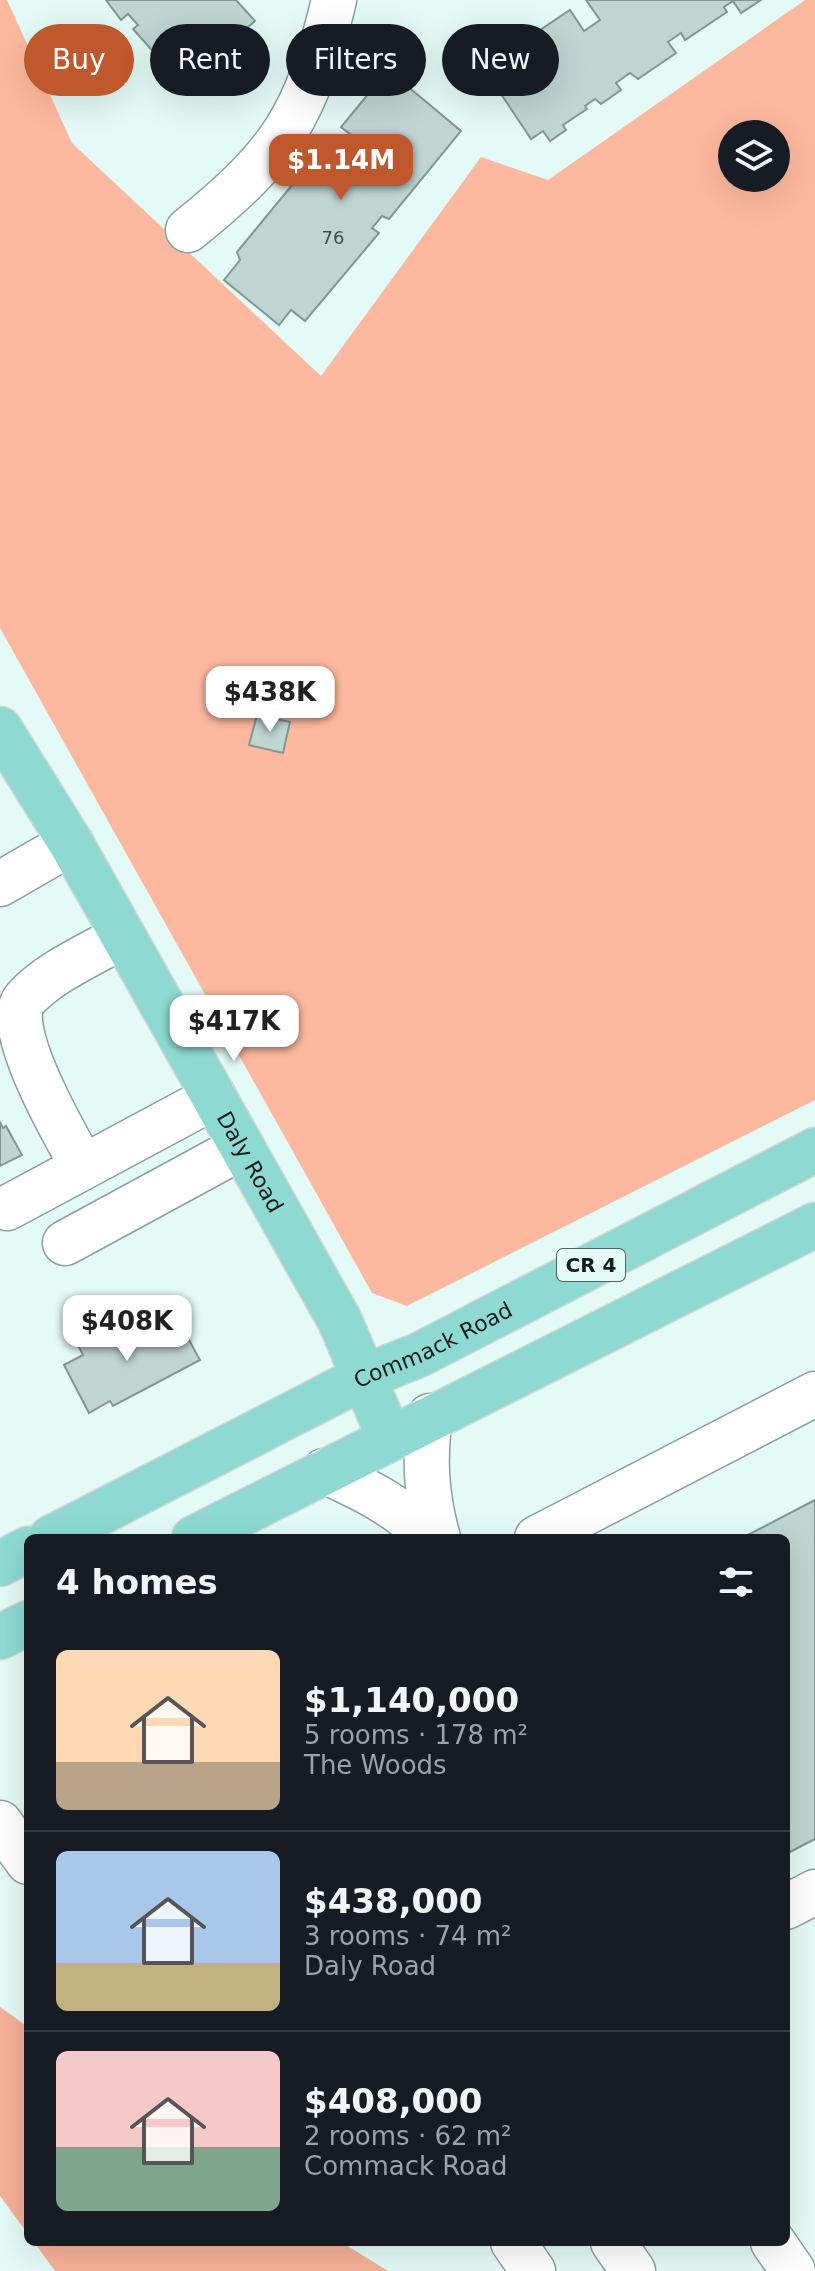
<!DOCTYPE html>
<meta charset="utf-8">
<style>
:root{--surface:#171b24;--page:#20242c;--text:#f1f3f6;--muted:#9ea1a6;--line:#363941;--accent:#bf582c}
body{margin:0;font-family:"DejaVu Sans",sans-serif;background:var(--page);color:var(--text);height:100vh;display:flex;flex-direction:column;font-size:30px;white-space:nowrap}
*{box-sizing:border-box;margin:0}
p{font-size:26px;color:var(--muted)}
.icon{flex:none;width:44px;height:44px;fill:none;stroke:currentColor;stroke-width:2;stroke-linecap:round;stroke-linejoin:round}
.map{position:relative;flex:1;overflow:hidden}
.panel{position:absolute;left:24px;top:1534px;width:766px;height:712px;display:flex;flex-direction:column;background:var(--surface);border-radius:12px;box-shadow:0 8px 32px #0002}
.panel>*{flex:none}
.hud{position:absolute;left:24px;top:24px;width:768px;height:72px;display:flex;gap:16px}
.buttons{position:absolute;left:718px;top:120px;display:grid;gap:16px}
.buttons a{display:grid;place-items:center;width:72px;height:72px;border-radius:50%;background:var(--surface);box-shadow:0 8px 32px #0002;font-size:40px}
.price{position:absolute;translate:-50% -68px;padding:0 18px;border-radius:16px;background:#fff;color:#222;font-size:26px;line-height:52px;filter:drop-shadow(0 2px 4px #0008)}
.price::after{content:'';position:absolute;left:50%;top:48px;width:24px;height:18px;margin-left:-12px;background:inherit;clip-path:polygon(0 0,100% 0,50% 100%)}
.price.current{background:var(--accent);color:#fff}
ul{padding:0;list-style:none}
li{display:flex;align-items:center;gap:24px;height:200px;padding:0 32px}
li+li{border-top:2px solid var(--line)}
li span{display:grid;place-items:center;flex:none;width:224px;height:160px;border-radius:12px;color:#555}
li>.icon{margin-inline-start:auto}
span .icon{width:96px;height:96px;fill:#fffc;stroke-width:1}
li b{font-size:34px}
h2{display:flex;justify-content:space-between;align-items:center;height:96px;padding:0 32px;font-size:34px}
.chip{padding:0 28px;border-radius:36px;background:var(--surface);box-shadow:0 8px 32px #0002;font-size:28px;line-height:72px}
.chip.current{background:var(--accent);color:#fff}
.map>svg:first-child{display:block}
.green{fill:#fdb99f;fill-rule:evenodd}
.forest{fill:#f6b196}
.building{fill:#bfd5d2;stroke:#829794;stroke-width:2}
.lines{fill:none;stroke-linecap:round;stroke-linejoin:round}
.minor-casing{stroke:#8ba09d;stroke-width:47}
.major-casing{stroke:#d5d6d6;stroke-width:47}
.minor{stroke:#fff;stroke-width:44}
.major{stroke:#8edad3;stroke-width:44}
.labels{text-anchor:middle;stroke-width:7;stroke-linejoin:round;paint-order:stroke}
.number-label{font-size:18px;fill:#404c4a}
.shield{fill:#e4faf7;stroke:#54605e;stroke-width:2}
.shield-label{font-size:20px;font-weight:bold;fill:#161e1d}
.street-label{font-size:22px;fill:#161e1d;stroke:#e4faf7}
</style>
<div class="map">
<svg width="815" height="2271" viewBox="0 0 815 2271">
<rect width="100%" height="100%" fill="#e4faf7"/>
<path class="green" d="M0,0H7L72,143L321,376L481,157L548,180L805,0H815V1100L407,1306L372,1293L0,628ZM732,134H776V178H732Z"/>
<path class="forest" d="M0,2007L28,2027V2234L0,2196Z
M34,2242H341L388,2271H55Z"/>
<path class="building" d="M106,0H236L255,21L183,85L133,29L138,25L128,14L121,20Z
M586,0H761L741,13L733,1L724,7L727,12L685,40L681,33L668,42L676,53L638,79L630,73L616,83L621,90L601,104L595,99L585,106L587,109L563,125L566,130L550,141L543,131L531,139L491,79L508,68L504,54L570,10L584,31L600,20Z
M388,70L461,131L389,219L382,216L372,228L379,233L305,321L291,310L279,325L224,280L240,260L237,252L330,139L350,156L361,143L341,127Z
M257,715L290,722L283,753L249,745Z
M0,1122L3,1128L6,1126L22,1155L0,1166Z
M177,1318L200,1360L113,1406L110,1401L89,1413L64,1365L83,1355L70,1330L88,1320L101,1344L125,1331L131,1342Z
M815,1500V1839L786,1854V1538H742Z"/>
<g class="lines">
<g class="minor-casing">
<path id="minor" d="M188,230C282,154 306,117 334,0
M0,884L71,843
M83,1167C67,1138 1,1026 25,999C49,972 92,954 123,936
M7,1208L214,1097
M65,1243L242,1147
M430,1416C424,1460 426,1495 438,1538
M324,1471C364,1489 399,1506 430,1538
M537,1538L815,1394
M0,1823L28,1862
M786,1907L815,1892
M513,2242L533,2271
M613,2242L633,2271
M773,2242L793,2271"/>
</g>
<g class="major-casing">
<g id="major">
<path id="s1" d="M0,729L71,843L340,1321L389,1437"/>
<path id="s2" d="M51,1538L366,1376L419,1355L815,1150"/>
<path d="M194,1538L815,1225"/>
<path d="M0,1564L28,1549"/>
<path d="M0,1637L28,1623"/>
</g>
</g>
<use href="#minor" class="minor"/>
<use href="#major" class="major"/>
</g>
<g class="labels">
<g class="number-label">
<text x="333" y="244">76</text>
</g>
<rect class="shield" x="557" y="1249" width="68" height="32" rx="6"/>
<g class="shield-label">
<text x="591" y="1272">CR 4</text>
</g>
<g class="street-label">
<text dy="8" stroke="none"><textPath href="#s1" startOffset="500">Daly Road</textPath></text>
<text dy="8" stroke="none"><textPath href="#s2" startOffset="428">Commack Road</textPath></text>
</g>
</g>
</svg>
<div class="buttons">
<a><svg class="icon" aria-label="layers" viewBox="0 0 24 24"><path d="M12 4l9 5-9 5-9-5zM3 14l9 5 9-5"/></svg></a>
</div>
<b class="price current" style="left:341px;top:202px">$1.14M</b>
<b class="price" style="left:270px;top:734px">$438K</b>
<b class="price" style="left:234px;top:1063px">$417K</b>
<b class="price" style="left:127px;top:1363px">$408K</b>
<div class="hud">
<a class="chip current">Buy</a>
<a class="chip">Rent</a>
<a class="chip">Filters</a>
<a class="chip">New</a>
</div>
<section class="panel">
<h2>4 homes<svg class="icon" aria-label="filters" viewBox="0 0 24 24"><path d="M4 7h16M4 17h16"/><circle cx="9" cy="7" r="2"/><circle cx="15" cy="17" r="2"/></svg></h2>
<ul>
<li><span style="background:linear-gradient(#ffd9b3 70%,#b9a48a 0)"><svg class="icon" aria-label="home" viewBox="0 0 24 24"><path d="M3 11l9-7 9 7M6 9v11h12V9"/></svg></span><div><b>$1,140,000</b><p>5 rooms · 178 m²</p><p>The Woods</p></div></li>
<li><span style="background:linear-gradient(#a9c7e8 70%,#c2b280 0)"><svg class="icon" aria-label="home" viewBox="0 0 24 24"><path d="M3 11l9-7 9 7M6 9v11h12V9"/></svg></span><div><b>$438,000</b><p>3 rooms · 74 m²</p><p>Daly Road</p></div></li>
<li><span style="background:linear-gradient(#f6c9c9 60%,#7fa58c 0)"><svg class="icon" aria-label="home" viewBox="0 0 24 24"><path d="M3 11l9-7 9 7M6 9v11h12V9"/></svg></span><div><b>$408,000</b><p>2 rooms · 62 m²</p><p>Commack Road</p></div></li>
</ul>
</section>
</div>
